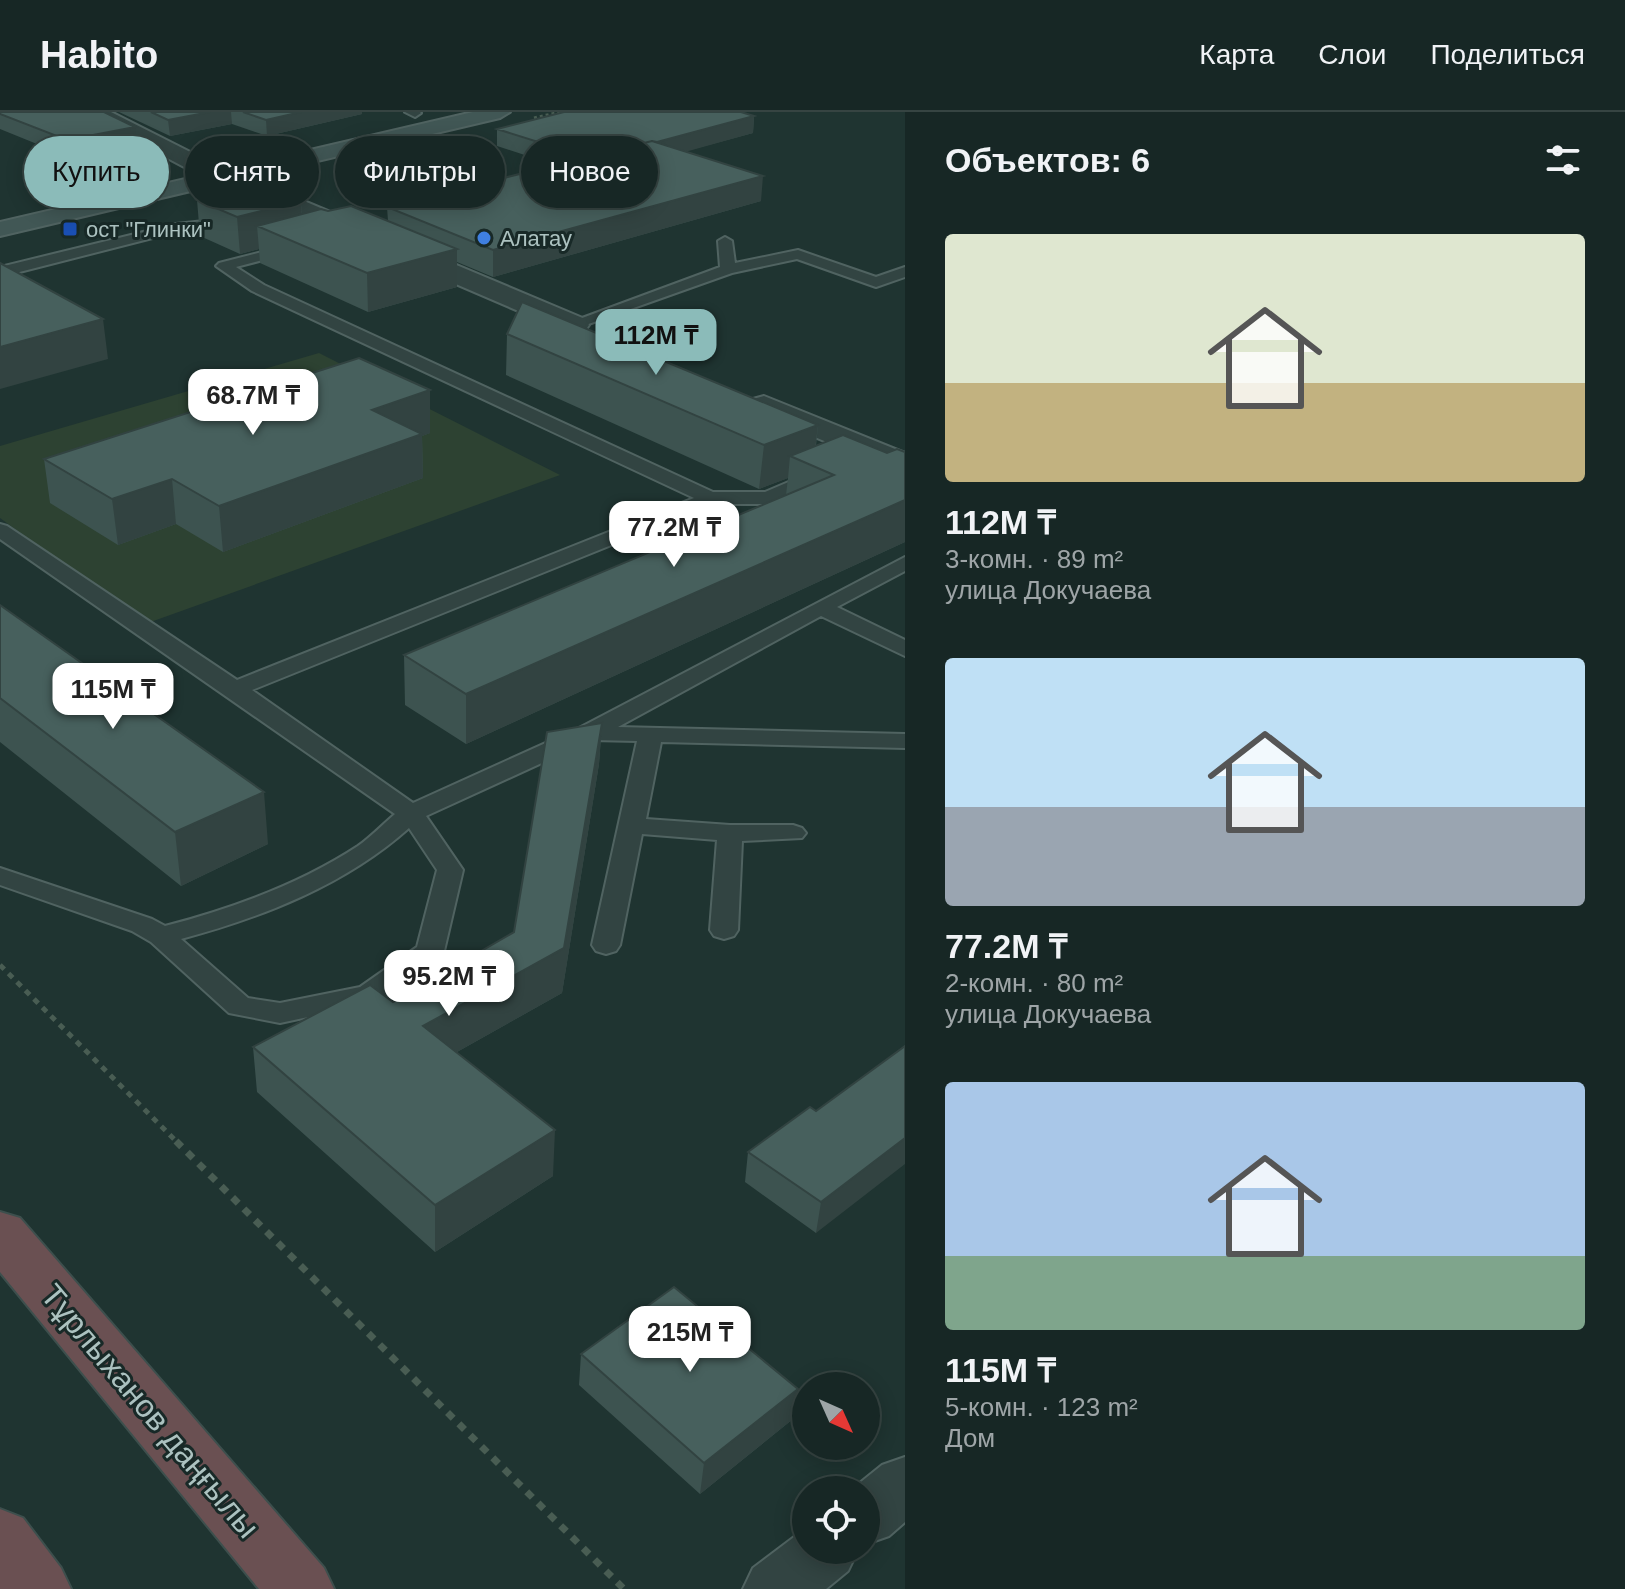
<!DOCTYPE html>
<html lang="ru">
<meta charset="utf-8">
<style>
:root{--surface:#172725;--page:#243332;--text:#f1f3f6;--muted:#9ea5a7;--line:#364442;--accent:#8bbbb9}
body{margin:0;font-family:Helvetica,sans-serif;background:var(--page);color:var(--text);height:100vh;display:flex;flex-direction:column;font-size:30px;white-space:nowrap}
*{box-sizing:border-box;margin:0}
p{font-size:26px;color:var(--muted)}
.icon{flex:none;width:44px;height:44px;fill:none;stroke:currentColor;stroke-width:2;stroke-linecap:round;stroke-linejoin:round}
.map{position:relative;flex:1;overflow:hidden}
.side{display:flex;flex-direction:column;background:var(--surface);width:720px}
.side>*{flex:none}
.hud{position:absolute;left:24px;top:24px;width:760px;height:72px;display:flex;gap:16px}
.needle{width:52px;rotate:135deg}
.controls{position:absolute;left:792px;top:1260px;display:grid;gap:16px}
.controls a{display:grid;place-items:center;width:88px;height:88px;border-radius:50%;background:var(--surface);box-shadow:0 4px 20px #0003,0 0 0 2px var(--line);font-size:40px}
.price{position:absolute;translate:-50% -68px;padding:0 18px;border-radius:16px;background:#fff;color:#222;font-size:26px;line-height:52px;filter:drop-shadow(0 2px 4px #0008)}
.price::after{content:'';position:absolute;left:50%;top:48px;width:24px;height:18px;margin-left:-12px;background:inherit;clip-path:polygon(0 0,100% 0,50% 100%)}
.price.on{background:var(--accent);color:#111}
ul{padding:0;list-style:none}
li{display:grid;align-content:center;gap:16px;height:424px;padding:0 40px}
li span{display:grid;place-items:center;height:248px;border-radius:8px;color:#555}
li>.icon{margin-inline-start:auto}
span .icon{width:144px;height:144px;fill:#fffc;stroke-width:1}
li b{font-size:34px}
h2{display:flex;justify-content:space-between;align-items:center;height:96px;padding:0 40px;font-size:34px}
.chip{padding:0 28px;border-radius:36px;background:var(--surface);box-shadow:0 4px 20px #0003,0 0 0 2px var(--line);font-size:28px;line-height:72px}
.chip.on{background:var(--accent);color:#111}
header{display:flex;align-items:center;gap:48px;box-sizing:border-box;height:112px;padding:0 40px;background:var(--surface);border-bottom:2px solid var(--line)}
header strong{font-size:38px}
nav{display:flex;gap:44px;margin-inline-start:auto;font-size:28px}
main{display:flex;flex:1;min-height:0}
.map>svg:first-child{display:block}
.green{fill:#2d4232}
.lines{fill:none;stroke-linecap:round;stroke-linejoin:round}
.lane-casing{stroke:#506361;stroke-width:4}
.street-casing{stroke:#506361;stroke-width:4}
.secondary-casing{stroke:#506361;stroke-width:4}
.highway-casing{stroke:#3d4f4d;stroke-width:4}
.path-far2{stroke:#495d53;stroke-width:3;stroke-dasharray:3 3;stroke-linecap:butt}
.path-far1{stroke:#495d53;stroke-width:5;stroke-dasharray:6 6;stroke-linecap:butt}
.path{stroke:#495d53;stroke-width:7;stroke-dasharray:8 8;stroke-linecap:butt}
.lane{fill:#324442;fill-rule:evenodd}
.street{fill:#324442;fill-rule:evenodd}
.secondary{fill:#415755;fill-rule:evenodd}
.highway{fill:#6a5052;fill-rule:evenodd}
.wall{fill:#3d5350}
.shaded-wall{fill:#324341}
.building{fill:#47605d;stroke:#324341;stroke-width:2}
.transit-dot{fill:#1a4fb4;stroke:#182927;stroke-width:3}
.shop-dot{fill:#3f7fe0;stroke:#182927;stroke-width:3}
.labels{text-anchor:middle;stroke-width:6;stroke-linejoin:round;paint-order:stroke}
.far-poi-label{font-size:22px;fill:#acc2c0;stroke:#182927;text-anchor:start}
.near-street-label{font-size:32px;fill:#acc2c0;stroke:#182927}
</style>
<header>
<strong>Habito</strong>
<nav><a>Карта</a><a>Слои</a><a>Поделиться</a></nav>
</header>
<main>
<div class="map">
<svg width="905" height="1477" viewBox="0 0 905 1477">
<rect width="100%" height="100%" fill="#1f3431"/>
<path class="green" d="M319,241L560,363L145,512L0,406V334Z"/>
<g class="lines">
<g class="lane-casing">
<path id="lane" d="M405,0H420L421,1L415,5Z
M233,106L240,110L238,113L176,120L0,165V155L176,112Z
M725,125L732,129L735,151L798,138L876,165L905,155V165L876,175L797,147L732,161L580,215H568L566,212L720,155L718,129Z
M293,132L300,136L298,139L236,155L264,173L713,380H765L812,360L819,358L829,364L826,368L768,392H713L252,578L413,691L581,615L905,445V459L837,495L905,528V544L821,504L618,615L905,622V636L661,630L646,707L730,713H793L802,716L806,721L802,726L742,729L738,818L734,824L724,827L714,824L710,818L717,728L642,722L620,833L616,839L606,842L596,839L592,833L637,629L592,628L426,704L463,758L444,839L379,890L369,892L280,911L229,901L151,830L132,819L0,773V756L152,807L165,814C231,797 300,772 358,734C371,725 383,712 395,702L0,427V412L7,414L237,568L694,386L252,179L216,154L219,151ZM409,716L437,758L417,835L360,875L280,891L248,886L181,827C263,805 345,773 409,716Z"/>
</g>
<g class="street-casing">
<path id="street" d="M85,0H111L204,47L585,207L589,213L585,219L575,221L565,219L188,57L88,4Z
M764,284L905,341V363L753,299L749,293L753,287Z
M905,1345V1410L889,1424L866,1432V1378H851L882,1353Z
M806,1416V1438H858L848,1459L826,1477H743L753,1456Z"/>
</g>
<g class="secondary-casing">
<path id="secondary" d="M473,0H510L500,6L0,124V110Z"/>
</g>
<g class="highway-casing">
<path id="highway" d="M0,1100L20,1106L324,1456L334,1477H259L0,1160Z
M0,1397L23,1406L61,1456L71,1477H0Z"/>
</g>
<path class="path-far2" d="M534,6L560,0"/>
<path class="path-far1" d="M0,853L178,1031"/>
<path class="path" d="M176,1029L624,1477"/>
<use href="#lane" class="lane"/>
<use href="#street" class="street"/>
<use href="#secondary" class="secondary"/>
<use href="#highway" class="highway"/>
</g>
<path class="wall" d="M0,0L136,31L69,45L0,17Z
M119,0H362V2L267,24L232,12L170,24Z
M754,4L753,21L686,39L761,89L493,165L457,150V175L368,200L260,151L259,137L240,142L200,124L197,88L301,89L302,102L328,99L388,109L387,95L555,53L497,34V17Z
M507,222L818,313L816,334L887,341L905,340V430L466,632L405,593L404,543L786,383L788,366L759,377L506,263Z
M430,278V321L422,324L423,366L223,440L176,412L118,433L50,391L44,347Z
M0,493L268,732L181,774L0,630Z
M602,611L599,652L562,881L457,940L553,1064L435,1140L257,980L253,935L393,890L514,820Z
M905,934L816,1121L745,1070L748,1040L816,999Z
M581,1242L793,1307L700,1382L579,1273Z"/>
<path class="shaded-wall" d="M210,0H231L232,12L170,24L168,8Z
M301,0H362V2L267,24L266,8Z
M754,4L753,21L592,66L593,48Z
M135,15L136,31L69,45L67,28Z
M763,64L761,89L493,165V138Z
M301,89L303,125L257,114L259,137L240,142L237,105Z
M457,137V175L368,200L367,161Z
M103,207L108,247L0,277V235Z
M430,278V321L422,324L423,366L223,440L219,394L372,298Z
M818,313L813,354L790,344L788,366L759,377L764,333Z
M172,367L176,412L118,433L112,387Z
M905,388V430L466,632V582Z
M602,611L599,652L562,881L423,959V914L564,836Z
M264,680L268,732L181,774L175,720Z
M555,1018L553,1064L435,1140V1093Z
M905,1026V1052L816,1121L821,1090Z
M798,1277L793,1307L700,1382L704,1351Z"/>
<path class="building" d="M0,0H104L135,15L67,28L0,2Z
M151,0H210L168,8Z
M243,0H301L266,8Z
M564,0H741L754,4L657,30L652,29L586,45L497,17Z
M652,29L763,64L493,138L387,95Z
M226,81H282L301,89L237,105L197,88Z
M351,94L457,137L367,161L257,114L321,97L328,99Z
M0,151L103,207L0,235Z
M522,190L818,313L764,333L507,222Z
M359,246L430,278L372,298L422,322L219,394L172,367L112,387L44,347Z
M843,323L887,341L897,337L905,340V388L466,582L404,543L834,363L790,344Z
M0,493L264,680L175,720L0,586Z
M602,611L564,836L423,914L555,1018L435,1093L253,935L370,873L393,890L514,820L547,620Z
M905,934V1026L821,1090L748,1040L810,995L816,999Z
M674,1175L798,1277L704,1351L581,1242Z"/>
<rect class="transit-dot" x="62" y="109" width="16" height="16" rx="4"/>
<circle class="shop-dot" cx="484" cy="126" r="8"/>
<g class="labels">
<g class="far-poi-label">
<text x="86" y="125">ост "Глинки"</text>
<text x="500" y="134">Алатау</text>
</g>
<g class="near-street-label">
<text transform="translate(150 1299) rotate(50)" y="11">Тұрлыханов даңғылы</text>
</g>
</g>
</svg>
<div class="controls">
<a><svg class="needle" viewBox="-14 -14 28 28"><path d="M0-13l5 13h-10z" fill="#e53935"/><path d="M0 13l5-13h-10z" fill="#9ea5a7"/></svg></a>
<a><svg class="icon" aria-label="locate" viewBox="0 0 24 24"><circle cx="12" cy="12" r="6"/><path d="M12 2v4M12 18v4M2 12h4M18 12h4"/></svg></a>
</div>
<b class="price on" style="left:656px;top:265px">112M ₸</b>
<b class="price" style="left:253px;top:325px">68.7M ₸</b>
<b class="price" style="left:674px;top:457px">77.2M ₸</b>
<b class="price" style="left:113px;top:619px">115M ₸</b>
<b class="price" style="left:449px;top:906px">95.2M ₸</b>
<b class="price" style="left:690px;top:1262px">215M ₸</b>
<div class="hud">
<a class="chip on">Купить</a>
<a class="chip">Снять</a>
<a class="chip">Фильтры</a>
<a class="chip">Новое</a>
</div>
</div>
<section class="side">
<h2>Объектов: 6<svg class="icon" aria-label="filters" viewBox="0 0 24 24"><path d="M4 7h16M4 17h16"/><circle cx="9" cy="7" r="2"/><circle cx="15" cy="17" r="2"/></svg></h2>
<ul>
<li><span style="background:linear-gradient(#dfe7d0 60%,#c2b280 0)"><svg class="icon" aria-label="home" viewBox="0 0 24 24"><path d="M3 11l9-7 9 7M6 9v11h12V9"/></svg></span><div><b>112M ₸</b><p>3-комн. · 89 m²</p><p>улица Докучаева</p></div></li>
<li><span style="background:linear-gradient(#bfe0f5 60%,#9aa5b1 0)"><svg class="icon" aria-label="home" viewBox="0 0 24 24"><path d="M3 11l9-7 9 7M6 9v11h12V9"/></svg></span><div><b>77.2M ₸</b><p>2-комн. · 80 m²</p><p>улица Докучаева</p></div></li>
<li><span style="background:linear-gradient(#a9c7e8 70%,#7fa58c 0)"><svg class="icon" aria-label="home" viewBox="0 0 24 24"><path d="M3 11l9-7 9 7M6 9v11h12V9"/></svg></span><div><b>115M ₸</b><p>5-комн. · 123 m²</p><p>Дом</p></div></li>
</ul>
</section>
</main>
